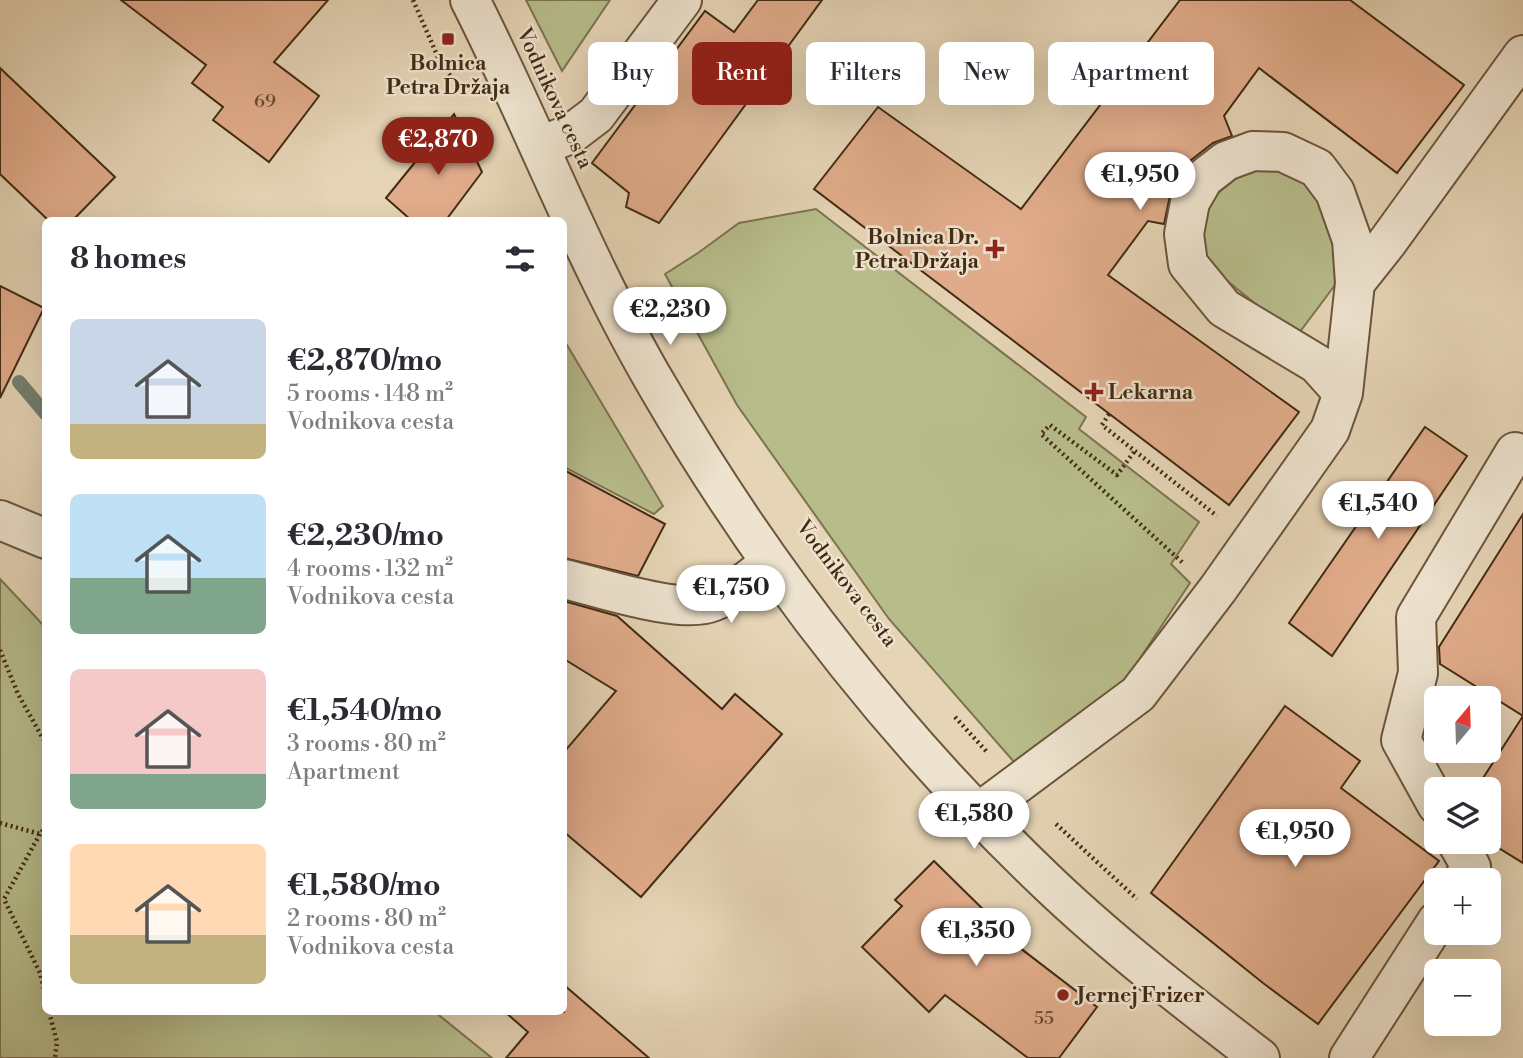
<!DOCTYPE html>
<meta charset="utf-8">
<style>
:root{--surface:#fff;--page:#f2f2f3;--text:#2b2b33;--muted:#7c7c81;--accent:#8f2418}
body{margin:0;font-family:"Libre Bodoni",serif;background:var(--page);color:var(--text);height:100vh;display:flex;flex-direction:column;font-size:26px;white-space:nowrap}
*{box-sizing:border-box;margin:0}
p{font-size:23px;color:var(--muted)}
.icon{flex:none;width:38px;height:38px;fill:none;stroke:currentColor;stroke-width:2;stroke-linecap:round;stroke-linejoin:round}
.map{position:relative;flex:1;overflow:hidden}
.drawer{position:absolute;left:42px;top:217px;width:525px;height:798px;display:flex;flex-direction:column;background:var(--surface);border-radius:10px;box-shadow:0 7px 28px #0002}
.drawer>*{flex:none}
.banner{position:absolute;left:588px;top:42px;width:665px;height:63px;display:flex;gap:14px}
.needle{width:46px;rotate:19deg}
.fabs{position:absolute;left:1424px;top:686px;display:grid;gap:14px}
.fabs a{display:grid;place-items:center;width:77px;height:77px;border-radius:10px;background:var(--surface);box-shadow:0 7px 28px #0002;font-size:35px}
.price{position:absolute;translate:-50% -60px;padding:0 16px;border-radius:24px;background:#fff;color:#222;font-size:23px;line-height:46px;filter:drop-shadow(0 2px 4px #0008)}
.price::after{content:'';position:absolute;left:50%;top:42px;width:21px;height:16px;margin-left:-10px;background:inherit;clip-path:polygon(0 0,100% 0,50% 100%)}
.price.on{background:var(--accent);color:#fff}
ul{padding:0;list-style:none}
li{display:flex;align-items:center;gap:21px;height:175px;padding:0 28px}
li span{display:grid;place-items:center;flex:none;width:196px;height:140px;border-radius:10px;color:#555}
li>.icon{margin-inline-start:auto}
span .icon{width:84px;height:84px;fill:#fffc;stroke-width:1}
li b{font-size:30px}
h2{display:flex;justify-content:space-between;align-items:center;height:84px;padding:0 28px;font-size:30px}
.pill{padding:0 24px;border-radius:10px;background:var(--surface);box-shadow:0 7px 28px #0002;font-size:24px;line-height:63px}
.pill.on{background:var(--accent);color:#fff}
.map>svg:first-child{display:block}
.green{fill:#b7bc8b;stroke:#7c744f;stroke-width:2}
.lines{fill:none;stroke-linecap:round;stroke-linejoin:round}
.stream{stroke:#74806e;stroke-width:14}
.building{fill:#e1ac8b;stroke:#422b13;stroke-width:2}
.minor-casing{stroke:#6b553c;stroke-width:42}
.path{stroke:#422b13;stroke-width:4.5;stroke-dasharray:2 3.5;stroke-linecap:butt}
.minor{stroke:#eee3cf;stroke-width:38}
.poi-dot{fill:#8f2418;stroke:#eee3cf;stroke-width:2.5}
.labels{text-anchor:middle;stroke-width:5;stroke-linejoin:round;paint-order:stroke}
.number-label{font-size:18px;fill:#6a4b31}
.poi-label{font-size:21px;font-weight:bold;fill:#422b13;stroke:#eee3cf;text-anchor:start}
.street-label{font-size:21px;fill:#422b13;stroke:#eee3cf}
</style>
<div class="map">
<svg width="1523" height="1058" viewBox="0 0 1523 1058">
<rect width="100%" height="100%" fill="#e5d4b5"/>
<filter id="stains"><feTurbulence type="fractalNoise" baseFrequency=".00286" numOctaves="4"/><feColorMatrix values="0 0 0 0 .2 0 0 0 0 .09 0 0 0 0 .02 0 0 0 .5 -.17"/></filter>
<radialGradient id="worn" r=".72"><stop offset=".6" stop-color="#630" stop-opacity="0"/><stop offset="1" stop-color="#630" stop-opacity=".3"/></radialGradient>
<path class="green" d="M526,0H610L562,71Z
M1273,167L1301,175L1328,210L1338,281L1296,337L1209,266L1204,254L1203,236L1207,212L1217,194L1243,173Z
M816,209L1086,417L1079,429L1199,522L1171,564L1190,583L1123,684L1014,762L889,619L737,405L665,274L698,253L739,223Z
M564,340L663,506L654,514L564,467Z
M0,579L45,627L46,1012H435L492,1058H0Z"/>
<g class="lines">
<path class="stream" d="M19,382L46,414"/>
</g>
<path class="building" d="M121,0H328L274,62L319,96L269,162L213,120L223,107L192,83L206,65Z
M758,0H822L659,223L626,207L629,193L592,163L705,11L734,32Z
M1180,0H1350L1464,85L1397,173L1259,68L1224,116L1232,136L1213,143L1190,161L1171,191L1164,224L1148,221L1108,275L1299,412L1229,505L814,189L878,107L1021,209Z
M0,68L115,177L73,220H48L0,174Z
M454,114L482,172L446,220H411L386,198Z
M0,286L44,308L0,398Z
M1425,427L1467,456L1332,656L1289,623Z
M564,470L665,524L638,576L564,558Z
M1523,514V863L1489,842V789H1476L1523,716L1440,664L1439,647Z
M564,601L617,616L722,709L735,694L782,734L641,897L564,832V752L616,691L564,659Z
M1285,706L1360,761L1341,788L1439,861L1318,1024L1263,983L1151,893Z
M934,861L998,924L994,928L1097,1007L1059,1058H1028L945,995L929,1012L862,947L902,906L895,900Z
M564,985L649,1058H506L528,1032L505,1012H564Z"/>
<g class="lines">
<g class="minor-casing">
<path id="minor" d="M470,0C535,128 585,263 658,387C764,569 895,737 1047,882C1114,946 1187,1002 1260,1058
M540,146L571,134L596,115L682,0
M1343,393L1317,364L1224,308L1188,264L1184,234L1190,202L1204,178L1226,161L1253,151L1283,152L1317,168L1335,192L1352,240L1355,283
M0,520L46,539
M564,579C599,587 681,615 712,602C733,594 752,576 770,563
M1437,805L1401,740L1418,673L1416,617L1515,452
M978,813L1138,694L1218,589L1330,430L1343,393L1355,283L1386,244L1523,55
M1457,842L1471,867L1463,880
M1349,1058L1437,921"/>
</g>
<path class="path" d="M413,0L441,64L460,88
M1109,414L1102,425L1217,516
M1134,452L1117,475L1050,425L1041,434L1183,563
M0,650L18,694L46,744
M955,717L987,752
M0,823L40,834L46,826
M1056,824L1137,899
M40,834L4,899L40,973L46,997
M49,1012L57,1042L55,1058"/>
<use href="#minor" class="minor"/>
</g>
<g class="poi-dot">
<rect x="441" y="32" width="14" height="14" rx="3.5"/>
<path d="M991.5 238.5h7v7h7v7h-7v7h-7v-7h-7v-7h7z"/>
<path d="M1090.5 381.5h7v7h7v7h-7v7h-7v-7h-7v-7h7z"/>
<circle cx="1063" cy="995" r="7"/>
</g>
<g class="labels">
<g class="number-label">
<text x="265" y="107">69</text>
<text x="1044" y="1024">55</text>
</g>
<g class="poi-label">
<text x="448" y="70" text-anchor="middle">Bolnica<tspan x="448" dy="24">Petra Držaja</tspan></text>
<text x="979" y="244" text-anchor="end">Bolnica Dr.<tspan x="979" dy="24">Petra Držaja</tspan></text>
<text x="1108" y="399">Lekarna</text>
<text x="1077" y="1002">Jernej Frizer</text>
</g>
<g class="street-label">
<text transform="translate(555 98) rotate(65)" y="7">Vodnikova cesta</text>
<text transform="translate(847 583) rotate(53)" y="7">Vodnikova cesta</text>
</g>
</g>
<rect width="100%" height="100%" filter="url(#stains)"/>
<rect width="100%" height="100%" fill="url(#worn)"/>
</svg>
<div class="fabs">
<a><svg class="needle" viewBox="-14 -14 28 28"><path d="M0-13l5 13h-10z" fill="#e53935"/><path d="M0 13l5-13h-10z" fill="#7c7c81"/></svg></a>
<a><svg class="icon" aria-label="layers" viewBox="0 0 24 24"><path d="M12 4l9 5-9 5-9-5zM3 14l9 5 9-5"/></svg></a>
<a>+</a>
<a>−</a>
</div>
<b class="price on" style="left:438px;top:177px">€2,870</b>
<b class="price" style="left:1140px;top:212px">€1,950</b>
<b class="price" style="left:670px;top:347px">€2,230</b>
<b class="price" style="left:1378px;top:541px">€1,540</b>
<b class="price" style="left:731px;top:625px">€1,750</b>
<b class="price" style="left:974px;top:851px">€1,580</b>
<b class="price" style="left:1295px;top:869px">€1,950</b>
<b class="price" style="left:976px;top:968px">€1,350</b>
<div class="banner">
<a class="pill">Buy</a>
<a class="pill on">Rent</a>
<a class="pill">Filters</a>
<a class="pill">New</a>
<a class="pill">Apartment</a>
</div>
<section class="drawer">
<h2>8 homes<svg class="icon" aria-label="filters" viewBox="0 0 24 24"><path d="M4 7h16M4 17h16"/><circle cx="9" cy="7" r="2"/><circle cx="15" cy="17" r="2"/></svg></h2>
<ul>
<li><span style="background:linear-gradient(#c9d6e8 75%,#c2b280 0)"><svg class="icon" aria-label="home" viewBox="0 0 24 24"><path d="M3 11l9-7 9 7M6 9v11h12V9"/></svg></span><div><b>€2,870/mo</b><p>5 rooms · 148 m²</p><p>Vodnikova cesta</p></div></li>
<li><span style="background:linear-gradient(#bfe0f5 60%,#7fa58c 0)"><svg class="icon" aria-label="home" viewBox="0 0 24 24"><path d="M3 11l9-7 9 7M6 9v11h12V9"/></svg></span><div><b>€2,230/mo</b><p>4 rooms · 132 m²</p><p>Vodnikova cesta</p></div></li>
<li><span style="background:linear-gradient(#f6c9c9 75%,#7fa58c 0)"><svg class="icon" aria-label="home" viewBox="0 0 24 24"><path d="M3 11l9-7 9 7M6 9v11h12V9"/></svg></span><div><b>€1,540/mo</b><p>3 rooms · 80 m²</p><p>Apartment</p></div></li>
<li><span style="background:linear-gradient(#ffd9b3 65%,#c2b280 0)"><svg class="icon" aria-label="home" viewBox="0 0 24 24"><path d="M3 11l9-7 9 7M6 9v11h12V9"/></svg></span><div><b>€1,580/mo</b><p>2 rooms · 80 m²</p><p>Vodnikova cesta</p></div></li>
</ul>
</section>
</div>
